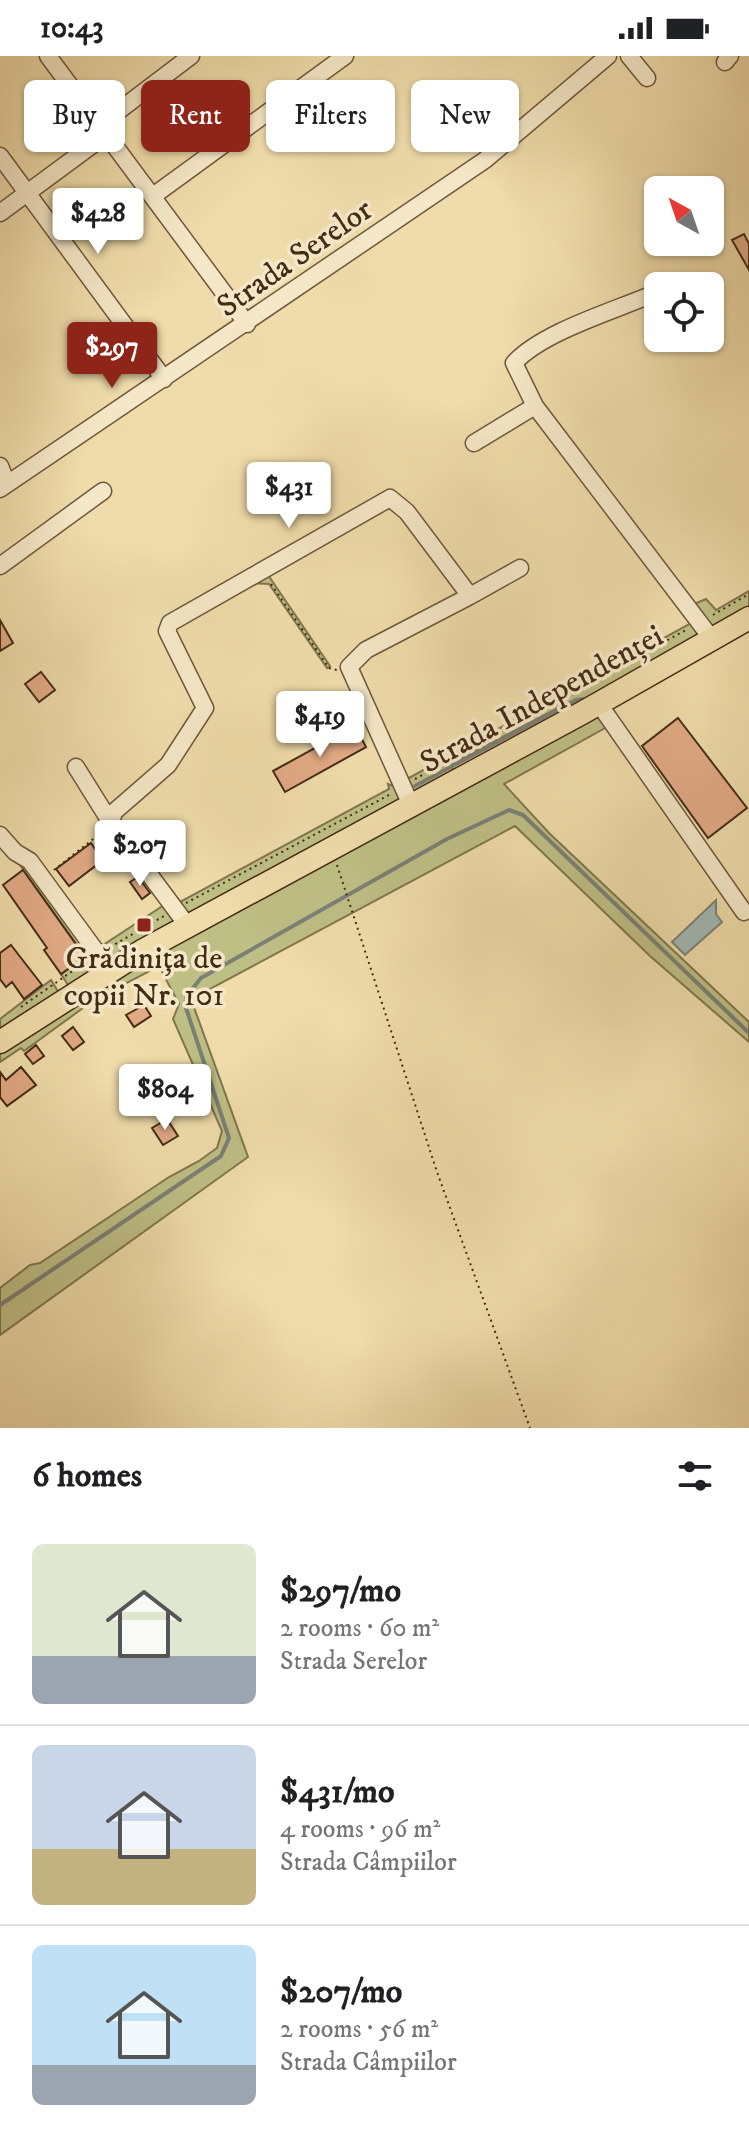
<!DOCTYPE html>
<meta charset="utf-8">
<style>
:root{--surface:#fff;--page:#f2f2f2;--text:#202124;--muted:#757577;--line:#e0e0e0;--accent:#8f2418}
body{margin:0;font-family:"IM FELL DW Pica",serif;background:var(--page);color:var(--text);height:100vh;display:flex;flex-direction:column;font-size:30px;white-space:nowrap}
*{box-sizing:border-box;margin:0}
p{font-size:26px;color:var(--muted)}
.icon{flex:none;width:44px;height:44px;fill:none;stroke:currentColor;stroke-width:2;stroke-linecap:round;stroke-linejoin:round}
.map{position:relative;height:1372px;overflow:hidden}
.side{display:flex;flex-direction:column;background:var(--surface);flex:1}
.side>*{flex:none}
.banner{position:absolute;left:24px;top:24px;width:702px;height:72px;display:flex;gap:16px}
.needle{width:52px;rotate:320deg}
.buttons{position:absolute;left:644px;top:120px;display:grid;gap:16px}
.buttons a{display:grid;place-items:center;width:80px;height:80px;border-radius:12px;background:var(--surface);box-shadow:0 2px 6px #0004;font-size:40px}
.price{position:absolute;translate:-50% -68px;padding:0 18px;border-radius:8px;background:#fff;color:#222;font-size:26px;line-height:52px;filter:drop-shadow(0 2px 4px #0008)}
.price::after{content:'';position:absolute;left:50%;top:48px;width:24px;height:18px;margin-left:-12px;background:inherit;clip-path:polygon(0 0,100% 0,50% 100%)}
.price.current{background:var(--accent);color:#fff}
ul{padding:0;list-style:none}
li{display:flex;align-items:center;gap:24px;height:200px;padding:0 32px}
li+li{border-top:2px solid var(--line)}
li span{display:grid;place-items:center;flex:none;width:224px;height:160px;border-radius:12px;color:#555}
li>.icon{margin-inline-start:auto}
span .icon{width:96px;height:96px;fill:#fffc;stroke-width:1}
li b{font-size:34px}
h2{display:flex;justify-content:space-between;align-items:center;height:96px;padding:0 32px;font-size:34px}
.chip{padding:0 28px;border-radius:12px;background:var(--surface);box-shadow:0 2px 6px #0004;font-size:28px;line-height:72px}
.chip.current{background:var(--accent);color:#fff}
.status{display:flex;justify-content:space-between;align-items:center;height:56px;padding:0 40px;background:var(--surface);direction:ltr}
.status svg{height:22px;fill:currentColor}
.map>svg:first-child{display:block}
.green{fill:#bebf85;stroke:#80764e;stroke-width:2}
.water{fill:#a0b8b5;stroke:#7b8075;stroke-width:2}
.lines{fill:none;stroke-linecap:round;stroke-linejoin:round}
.stream{stroke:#7b8075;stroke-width:4}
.building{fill:#e2aa85;stroke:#432c16;stroke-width:2}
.minor-casing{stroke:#6e583b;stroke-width:19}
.major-casing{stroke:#432c16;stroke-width:25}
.path{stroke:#432c16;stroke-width:2;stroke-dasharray:2 4;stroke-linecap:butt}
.minor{stroke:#f5e8c8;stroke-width:16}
.major{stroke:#efdcaa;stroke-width:22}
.poi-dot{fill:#8f2418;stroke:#f5e8c8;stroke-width:3}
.labels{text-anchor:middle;stroke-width:7;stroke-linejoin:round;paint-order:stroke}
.street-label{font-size:32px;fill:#432c16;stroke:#f5e8c8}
.poi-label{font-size:32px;fill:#432c16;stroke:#f5e8c8}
</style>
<div class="status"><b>10:43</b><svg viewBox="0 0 49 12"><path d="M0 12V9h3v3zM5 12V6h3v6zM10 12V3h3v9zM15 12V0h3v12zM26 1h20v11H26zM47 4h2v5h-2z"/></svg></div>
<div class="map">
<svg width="749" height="1372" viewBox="0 0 749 1372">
<rect width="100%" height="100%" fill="#efdcaa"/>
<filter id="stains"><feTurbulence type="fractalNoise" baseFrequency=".0025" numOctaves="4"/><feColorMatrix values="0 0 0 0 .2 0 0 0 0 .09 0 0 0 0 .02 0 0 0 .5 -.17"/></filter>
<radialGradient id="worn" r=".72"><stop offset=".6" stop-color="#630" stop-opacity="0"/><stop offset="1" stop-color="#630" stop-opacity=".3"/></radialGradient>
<path class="green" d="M266,516L330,610L327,612L269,528L247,527Z
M749,535V553L712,575L692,549L706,543L716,554Z
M691,567L700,583L562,664L556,653L451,708L456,719L415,740L407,723Z
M598,659L607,671L504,728L549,777L749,966V986L650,900L515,770L191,943L248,1101L0,1279V1232L30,1209L40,1207L169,1121L199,1105L217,1092L222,1075L173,963L179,948L159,910L94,944L24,995L21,992L0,1006V991L112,918Z
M388,728L395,731L403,747L189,860L178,847L389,733Z
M15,802L28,807L104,910L70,932L61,918L85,900Z
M164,849L178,866L110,906L96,884L103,889Z
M51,924L59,937L0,978V963Z"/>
<path class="water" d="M716,844V858L722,866L685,899L672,886Z"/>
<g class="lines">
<path class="stream" d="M415,730L576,644L585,643
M0,1249L221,1100L229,1082L186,952V941L201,922L447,783L509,754L523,759L749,977"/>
</g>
<path class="building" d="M744,178L749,188V214L732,184Z
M0,564L13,587L0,595Z
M41,616L55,634L39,646L25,628Z
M678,662L747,752L708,782L642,690Z
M355,670L366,691L285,736L273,715Z
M91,787L95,793L102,787L111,798L69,830L56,813Z
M23,814L85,901L61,918L44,894L47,892L3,829Z
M138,821L150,837L142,843L130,826Z
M11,889L42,929L24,943L12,926L6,931L0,923V897Z
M144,949L151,960L134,971L126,959Z
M73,971L84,986L73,994L62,980Z
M36,989L44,1000L33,1008L25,998Z
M21,1011L36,1029L7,1050L0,1041V1016L6,1024Z
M167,1063L178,1080L163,1089L152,1072Z"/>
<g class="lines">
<g class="minor-casing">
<path id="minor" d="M48,0L247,268
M629,0L647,22
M725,6L730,0
M100,69L191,0
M0,100L164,323
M153,140L345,0
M0,157L107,78
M648,240C610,256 541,277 514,307L535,350L712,583
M474,387L535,350
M0,410L7,428
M0,433L485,104L608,0
M0,510L103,435
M470,540L520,512
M599,648L744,856
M76,711L111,767
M0,779L15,796L30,805L109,913
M187,869L111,767L114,756L168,709L205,652L167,575L170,567L390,442L407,456L470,540L366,594L349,611L411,749"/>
</g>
<g class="major-casing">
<path id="major" d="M0,986L142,895L582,657L749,562"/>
</g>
<path class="path" d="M271,528L329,612L337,614
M713,559L749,538
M415,723L686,574
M337,809L437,1116L530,1372
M54,814L102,776
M186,847L389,739
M110,891L164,860
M21,951L84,907"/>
<use href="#minor" class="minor"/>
<use href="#major" class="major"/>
</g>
<rect class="poi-dot" x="136" y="861" width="16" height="16" rx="4"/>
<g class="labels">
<g class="street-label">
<text transform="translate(294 201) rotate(-35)" y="11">Strada Serelor</text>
<text transform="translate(541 642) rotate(-29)" y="11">Strada Independenței</text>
</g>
<g class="poi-label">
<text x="144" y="912">Grădinița de<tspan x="144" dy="37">copii Nr. 101</tspan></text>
</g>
</g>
<rect width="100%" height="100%" filter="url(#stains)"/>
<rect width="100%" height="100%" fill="url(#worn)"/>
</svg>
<div class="buttons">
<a><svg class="needle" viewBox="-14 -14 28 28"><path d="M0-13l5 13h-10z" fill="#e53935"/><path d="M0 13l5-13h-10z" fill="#757577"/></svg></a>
<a><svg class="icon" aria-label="locate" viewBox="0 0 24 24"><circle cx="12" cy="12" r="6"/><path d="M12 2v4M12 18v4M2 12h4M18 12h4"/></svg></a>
</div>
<b class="price" style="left:98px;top:200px">$428</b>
<b class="price current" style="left:112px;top:334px">$297</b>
<b class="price" style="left:289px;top:474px">$431</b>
<b class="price" style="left:320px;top:703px">$419</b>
<b class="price" style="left:140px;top:832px">$207</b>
<b class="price" style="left:165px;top:1076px">$804</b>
<div class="banner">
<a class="chip">Buy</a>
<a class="chip current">Rent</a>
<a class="chip">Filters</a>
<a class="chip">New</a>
</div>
</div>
<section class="side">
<h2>6 homes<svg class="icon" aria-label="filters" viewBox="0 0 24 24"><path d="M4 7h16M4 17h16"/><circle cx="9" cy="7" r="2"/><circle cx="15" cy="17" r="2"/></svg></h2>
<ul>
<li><span style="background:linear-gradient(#dfe7d0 70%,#9aa5b1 0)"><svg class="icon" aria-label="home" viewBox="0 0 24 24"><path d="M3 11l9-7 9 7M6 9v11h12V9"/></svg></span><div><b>$297/mo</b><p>2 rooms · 60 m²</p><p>Strada Serelor</p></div></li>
<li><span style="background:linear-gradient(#c9d6e8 65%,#c2b280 0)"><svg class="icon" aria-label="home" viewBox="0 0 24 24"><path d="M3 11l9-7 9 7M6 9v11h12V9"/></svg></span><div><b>$431/mo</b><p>4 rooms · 96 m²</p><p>Strada Câmpiilor</p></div></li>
<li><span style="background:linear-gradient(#bfe0f5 75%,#9aa5b1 0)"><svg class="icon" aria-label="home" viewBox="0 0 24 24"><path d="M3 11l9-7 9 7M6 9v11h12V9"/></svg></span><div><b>$207/mo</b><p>2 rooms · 56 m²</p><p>Strada Câmpiilor</p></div></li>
</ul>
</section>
